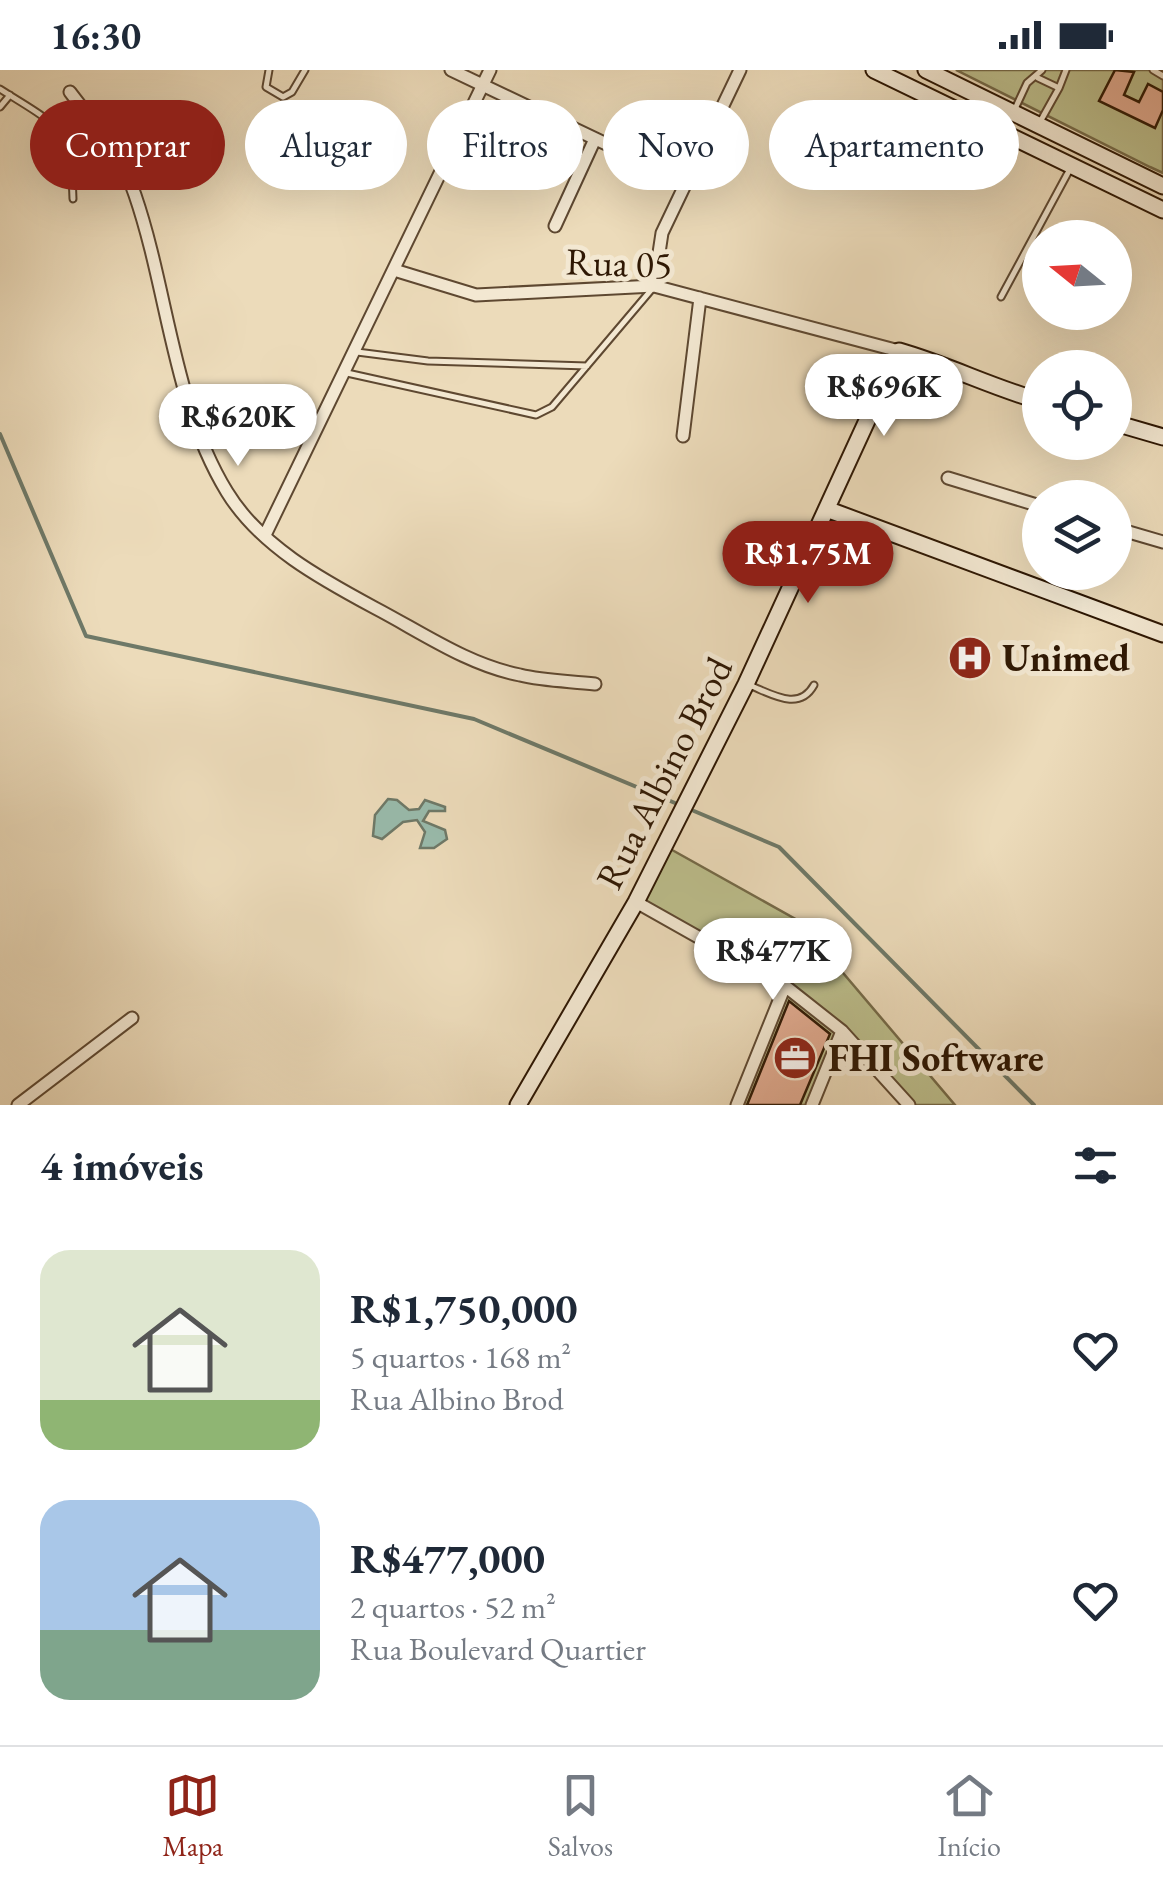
<!DOCTYPE html>
<html lang="pt">
<meta charset="utf-8">
<style>
:root{--surface:#fff;--page:#f6f6f7;--text:#1f2937;--muted:#747a83;--line:#e0e1e3;--accent:#8f2418}
body{margin:0;font-family:"EB Garamond",serif;background:var(--page);color:var(--text);height:100vh;display:flex;flex-direction:column;font-size:38px;white-space:nowrap}
*{box-sizing:border-box;margin:0}
p{font-size:32px;color:var(--muted)}
.icon{flex:none;width:55px;height:55px;fill:none;stroke:currentColor;stroke-width:2;stroke-linecap:round;stroke-linejoin:round}
.map{position:relative;height:1035px;overflow:hidden}
.panel{display:flex;flex-direction:column;background:var(--surface);flex:1}
.panel>*{flex:none}
.banner{position:absolute;left:30px;top:30px;width:1105px;height:90px;display:flex;gap:20px}
.needle{width:65px;rotate:288deg}
.controls{position:absolute;left:1022px;top:150px;display:grid;gap:20px}
.controls a{display:grid;place-items:center;width:110px;height:110px;border-radius:50%;background:var(--surface);box-shadow:0 10px 40px #0002;font-size:50px}
.price{position:absolute;translate:-50% -85px;padding:0 22px;border-radius:35px;background:#fff;color:#222;font-size:32px;line-height:65px;filter:drop-shadow(0 2px 5px #0008)}
.price::after{content:'';position:absolute;left:50%;top:60px;width:30px;height:22px;margin-left:-15px;background:inherit;clip-path:polygon(0 0,100% 0,50% 100%)}
.price.on{background:var(--accent);color:#fff}
ul{padding:0;list-style:none}
li{display:flex;align-items:center;gap:30px;height:250px;padding:0 40px}
li span{display:grid;place-items:center;flex:none;width:280px;height:200px;border-radius:30px;color:#555}
li>.icon{margin-inline-start:auto}
span .icon{width:120px;height:120px;fill:#fffc;stroke-width:1}
li b{font-size:42px}
h2{display:flex;justify-content:space-between;align-items:center;height:120px;padding:0 40px;font-size:42px}
.pill{padding:0 35px;border-radius:45px;background:var(--surface);box-shadow:0 10px 40px #0002;font-size:35px;line-height:90px}
.pill.on{background:var(--accent);color:#fff}
.status{display:flex;justify-content:space-between;align-items:center;height:70px;padding:0 50px;background:var(--surface);direction:ltr}
.status svg{height:28px;fill:currentColor}
.tab-bar{display:flex;justify-content:space-around;align-items:center;height:140px;border-top:2px solid var(--line);background:var(--surface);font-size:28px;color:var(--muted)}
.tab-bar a{display:grid;justify-items:center;gap:5px}
.tab-bar .on{color:var(--accent)}
.map>svg:first-child{display:block}
.green{fill:#bcbe8c;stroke:#756a48;stroke-width:2.5}
.water{fill:#99bbac;stroke:#6e7968;stroke-width:2.5}
.lines{fill:none;stroke-linecap:round;stroke-linejoin:round}
.stream{stroke:#6e7968;stroke-width:4}
.building{fill:#e3ac92;stroke:#2e1703;stroke-width:2.5}
.lane-casing{stroke:#5e4831;stroke-width:9}
.street-casing{stroke:#5e4831;stroke-width:15}
.secondary-casing{stroke:#2e1703;stroke-width:19}
.lane{stroke:#f3e8d2;stroke-width:5}
.street{stroke:#f3e8d2;stroke-width:11}
.secondary{stroke:#f3e8d2;stroke-width:15}
.labels{text-anchor:middle;stroke-width:10;stroke-linejoin:round;paint-order:stroke}
.street-label{font-size:38px;fill:#2e1703;stroke:#f3e8d2}
.poi-label{font-size:38px;font-weight:bold;fill:#2e1703;stroke:#f3e8d2;text-anchor:start}
</style>
<div class="status"><b>16:30</b><svg viewBox="0 0 49 12"><path d="M0 12V9h3v3zM5 12V6h3v6zM10 12V3h3v9zM15 12V0h3v12zM26 1h20v11H26zM47 4h2v5h-2z"/></svg></div>
<div class="map">
<svg width="1163" height="1035" viewBox="0 0 1163 1035">
<rect width="100%" height="100%" fill="#ecdbba"/>
<filter id="stains"><feTurbulence type="fractalNoise" baseFrequency=".002" numOctaves="4"/><feColorMatrix values="0 0 0 0 .2 0 0 0 0 .09 0 0 0 0 .02 0 0 0 .5 -.17"/></filter>
<radialGradient id="worn" r=".72"><stop offset=".6" stop-color="#630" stop-opacity="0"/><stop offset="1" stop-color="#630" stop-opacity=".3"/></radialGradient>
<path class="green" d="M956,0H1163V103L1150,97Z
M665,776L799,851L955,1035H909L842,962L812,1035H737L784,916L636,832Z"/>
<path class="water" d="M388,729L397,730L409,740L419,739L425,730L445,737V741H429L423,751L445,760L447,769L434,778H420L425,762L417,750L403,752L382,769L373,766L375,745Z"/>
<g class="lines">
<path class="stream" d="M0,364L86,566L474,649L675,733
M694,741L779,777L1034,1035"/>
</g>
<path class="building" d="M1115,0L1134,2L1124,25L1139,32L1148,14L1163,22V40L1155,58L1099,31Z
M789,931L830,964L800,1035H747Z"/>
<g class="lines">
<g class="lane-casing">
<path id="lane" d="M269,0L266,17L283,27L292,22L305,0
M1153,0L1163,6
M1038,8L1059,18L1040,52
M1059,18L1066,0
M0,19C58,56 71,55 73,129
M0,37L10,25
M1014,41L1027,13L1042,0
M1001,227L1070,99
M357,282L428,291L587,296
M347,303L536,345L552,337L652,219
M877,494L888,464
M749,615C772,624 799,642 814,615"/>
</g>
<g class="street-casing">
<path id="street" d="M451,0L686,112
M70,22C95,55 122,85 135,125C168,221 173,334 227,422C260,476 321,509 375,538C421,562 468,595 520,605C544,611 570,611 595,614
M555,156L595,69
M394,200L476,225L654,216L899,281
M654,216L662,163L740,0
M683,366L700,228
M948,408L1040,436
M1115,458L1163,472
M265,465L490,0
M636,832L785,916L842,961L909,1035
M18,1035L132,948
M737,1035L785,916
M812,1035L842,961"/>
</g>
<g class="secondary-casing">
<path id="secondary" d="M874,0L1163,140
M926,0L1163,116
M1115,353L1163,367
M829,440L1163,564
M518,1035L636,832L746,614L899,281C948,295 991,317 1040,331"/>
</g>
<use href="#lane" class="lane"/>
<use href="#street" class="street"/>
<use href="#secondary" class="secondary"/>
</g>
<defs>
<g id="hospital-disc" transform="scale(2.25)"><circle r="9.5" fill="#8f2418" stroke="#f3e8d2"/><path d="M-5-5h3v3.5h4V-5h3V5h-3V1.5h-4V5h-3Z" fill="#fff"/></g>
<g id="office-disc" transform="scale(2.25)"><circle r="9.5" fill="#8f2418" stroke="#f3e8d2"/><path d="M-6-3h4V-5.5h4V-3h4V5H-6ZM-1-4.5V-3h2v-1.5ZM-6 0V1H6V0Z" fill="#fff"/></g>
</defs>
<g fill-rule="evenodd">
<use href="#hospital-disc" x="970" y="588"/>
<use href="#office-disc" x="795" y="988"/>
</g>
<g class="labels">
<g class="street-label">
<text transform="translate(619 193) rotate(2)" y="13">Rua 05</text>
<text transform="translate(664 703) rotate(-63)" y="13">Rua Albino Brod</text>
</g>
<g class="poi-label">
<text x="1002" y="601">Unimed</text>
<text x="828" y="1001">FHI Software</text>
</g>
</g>
<rect width="100%" height="100%" filter="url(#stains)"/>
<rect width="100%" height="100%" fill="url(#worn)"/>
</svg>
<div class="controls">
<a><svg class="needle" viewBox="-14 -14 28 28"><path d="M0-13l5 13h-10z" fill="#e53935"/><path d="M0 13l5-13h-10z" fill="#747a83"/></svg></a>
<a><svg class="icon" aria-label="locate" viewBox="0 0 24 24"><circle cx="12" cy="12" r="6"/><path d="M12 2v4M12 18v4M2 12h4M18 12h4"/></svg></a>
<a><svg class="icon" aria-label="layers" viewBox="0 0 24 24"><path d="M12 4l9 5-9 5-9-5zM3 14l9 5 9-5"/></svg></a>
</div>
<b class="price" style="left:884px;top:369px">R$696K</b>
<b class="price" style="left:238px;top:399px">R$620K</b>
<b class="price on" style="left:808px;top:536px">R$1.75M</b>
<b class="price" style="left:773px;top:933px">R$477K</b>
<div class="banner">
<a class="pill on">Comprar</a>
<a class="pill">Alugar</a>
<a class="pill">Filtros</a>
<a class="pill">Novo</a>
<a class="pill">Apartamento</a>
</div>
</div>
<section class="panel">
<h2>4 imóveis<svg class="icon" aria-label="filters" viewBox="0 0 24 24"><path d="M4 7h16M4 17h16"/><circle cx="9" cy="7" r="2"/><circle cx="15" cy="17" r="2"/></svg></h2>
<ul>
<li><span style="background:linear-gradient(#dfe7d0 75%,#8fb573 0)"><svg class="icon" aria-label="home" viewBox="0 0 24 24"><path d="M3 11l9-7 9 7M6 9v11h12V9"/></svg></span><div><b>R$1,750,000</b><p>5 quartos · 168 m²</p><p>Rua Albino Brod</p></div><svg class="icon" aria-label="heart" viewBox="0 0 24 24"><path d="M12 20l-8-8c-3-5 5-10 8-4 3-6 11-1 8 4z"/></svg></li>
<li><span style="background:linear-gradient(#a9c7e8 65%,#7fa58c 0)"><svg class="icon" aria-label="home" viewBox="0 0 24 24"><path d="M3 11l9-7 9 7M6 9v11h12V9"/></svg></span><div><b>R$477,000</b><p>2 quartos · 52 m²</p><p>Rua Boulevard Quartier</p></div><svg class="icon" aria-label="heart" viewBox="0 0 24 24"><path d="M12 20l-8-8c-3-5 5-10 8-4 3-6 11-1 8 4z"/></svg></li>
</ul>
</section>
<nav class="tab-bar">
<a class="on"><svg class="icon" aria-label="map" viewBox="0 0 24 24"><path d="M3 6l6-2 6 2 6-2v14l-6 2-6-2-6 2zM9 4v14M15 6v14"/></svg>Mapa</a>
<a><svg class="icon" aria-label="saved" viewBox="0 0 24 24"><path d="M7 4h10v16l-5-4-5 4z"/></svg>Salvos</a>
<a><svg class="icon" aria-label="home" viewBox="0 0 24 24"><path d="M3 11l9-7 9 7M6 9v11h12V9"/></svg>Início</a>
</nav>
